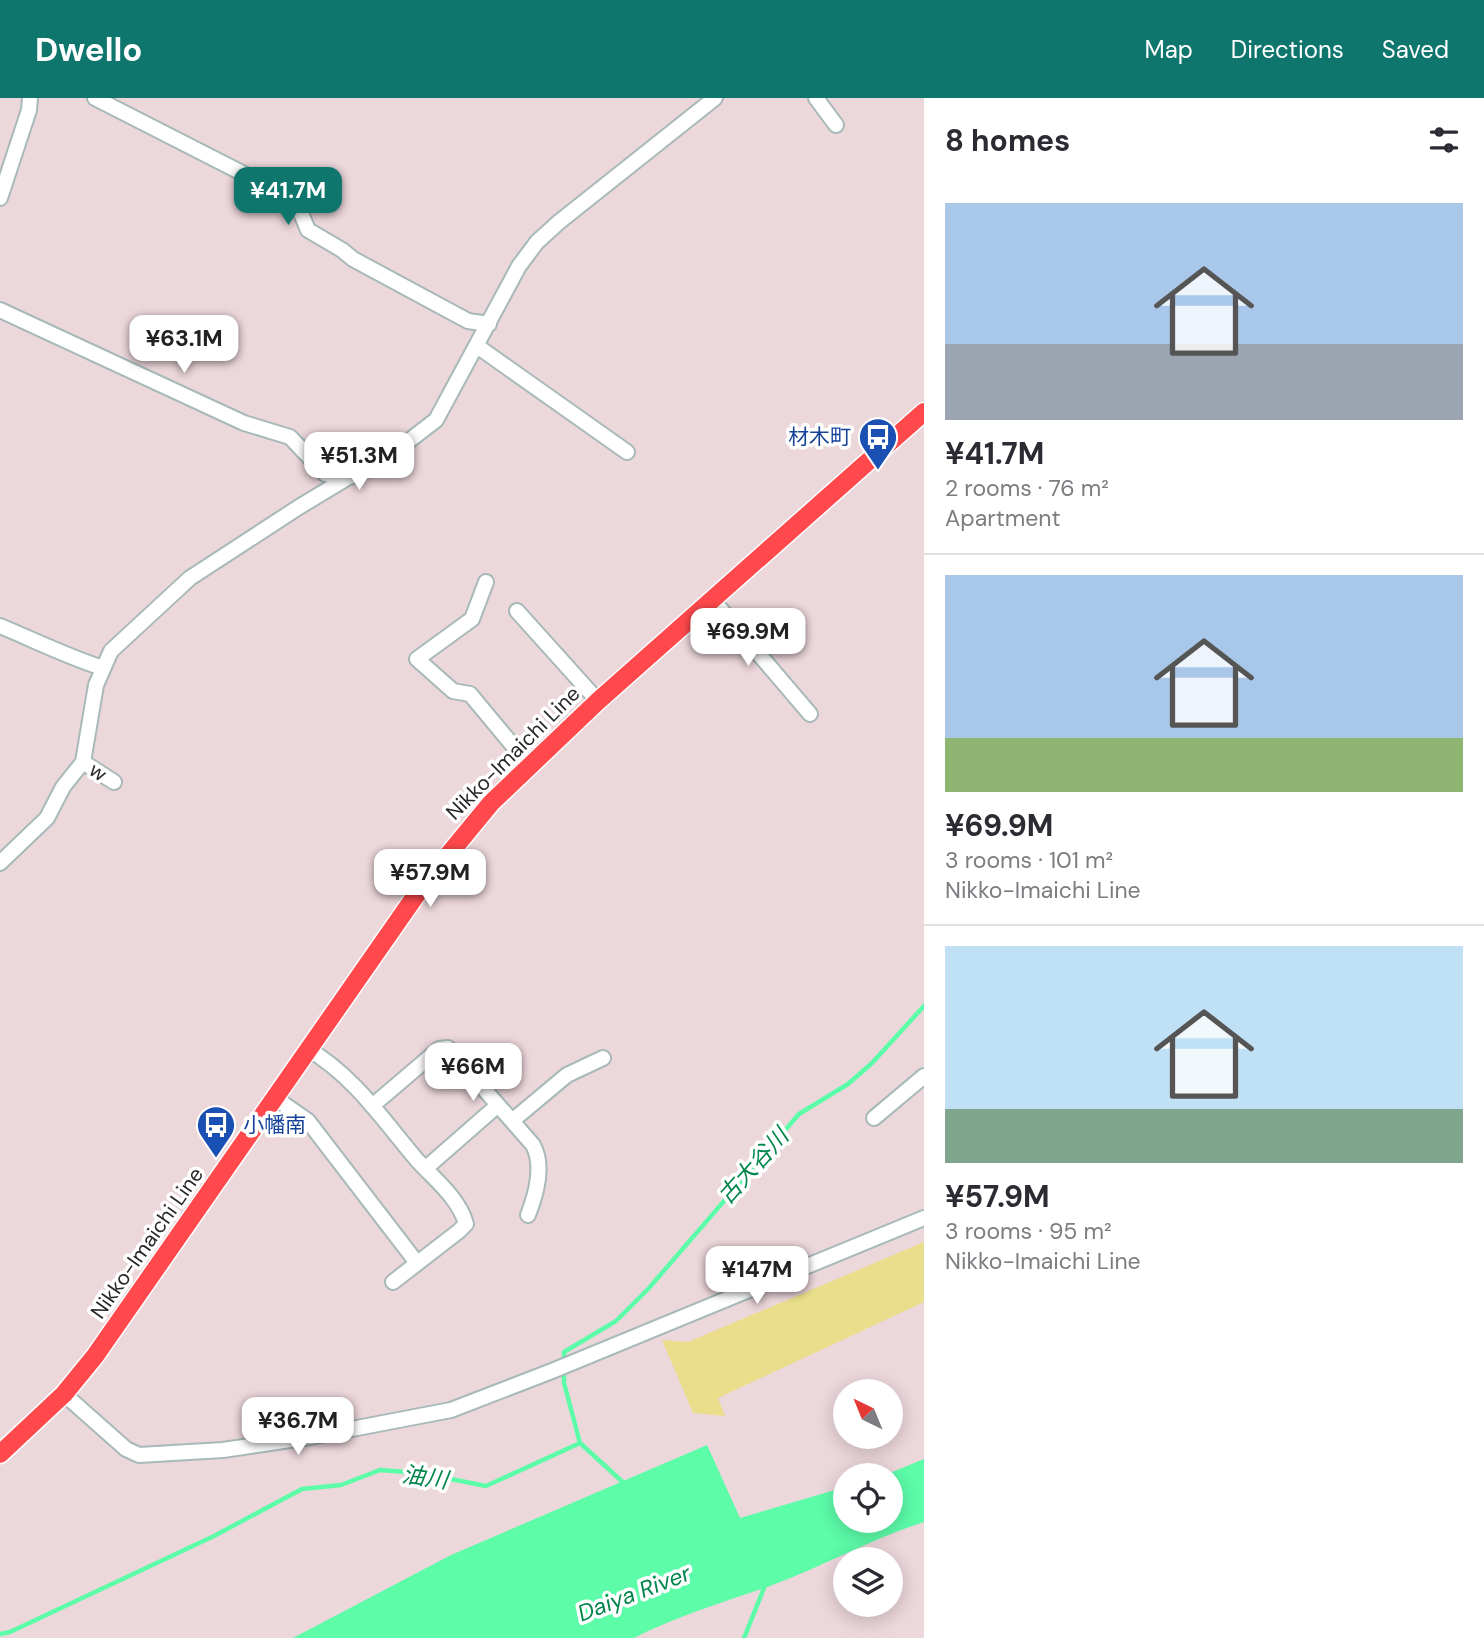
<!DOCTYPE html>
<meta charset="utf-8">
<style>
:root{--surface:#fff;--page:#f2f2f3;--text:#2b2b33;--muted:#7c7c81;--line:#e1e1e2;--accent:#0f766e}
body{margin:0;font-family:"DM Sans","Noto Sans JP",sans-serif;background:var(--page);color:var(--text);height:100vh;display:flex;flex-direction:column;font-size:26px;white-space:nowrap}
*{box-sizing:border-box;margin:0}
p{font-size:23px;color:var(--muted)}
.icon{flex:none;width:38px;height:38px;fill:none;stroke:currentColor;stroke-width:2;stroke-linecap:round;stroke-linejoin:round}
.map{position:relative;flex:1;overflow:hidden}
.details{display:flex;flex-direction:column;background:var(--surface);width:560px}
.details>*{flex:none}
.needle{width:46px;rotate:317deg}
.controls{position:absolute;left:833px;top:1281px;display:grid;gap:14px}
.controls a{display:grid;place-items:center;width:70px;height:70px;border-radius:50%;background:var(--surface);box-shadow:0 4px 18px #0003;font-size:35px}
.price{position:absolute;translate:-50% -60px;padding:0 16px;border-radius:14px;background:#fff;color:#222;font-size:23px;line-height:46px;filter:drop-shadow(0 2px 4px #0008)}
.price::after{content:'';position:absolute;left:50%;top:42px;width:21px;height:16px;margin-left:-10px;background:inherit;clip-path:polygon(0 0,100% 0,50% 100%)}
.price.selected{background:var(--accent);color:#fff}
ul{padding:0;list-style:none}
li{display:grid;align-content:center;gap:14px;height:371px;padding:0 21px}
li+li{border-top:2px solid var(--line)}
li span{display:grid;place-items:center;height:217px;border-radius:0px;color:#555}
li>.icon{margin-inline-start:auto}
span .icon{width:126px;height:126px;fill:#fffc;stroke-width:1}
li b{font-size:30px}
h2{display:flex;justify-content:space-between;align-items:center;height:84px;padding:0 21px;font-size:30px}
header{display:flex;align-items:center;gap:42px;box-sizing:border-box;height:98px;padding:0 35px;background:var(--accent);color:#fff}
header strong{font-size:33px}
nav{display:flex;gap:38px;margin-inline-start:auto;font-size:24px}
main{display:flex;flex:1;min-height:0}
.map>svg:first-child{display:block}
.green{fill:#eade8c}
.water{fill:#5cfca9}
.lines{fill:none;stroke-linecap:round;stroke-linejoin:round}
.stream{stroke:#5cfca9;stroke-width:4.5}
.minor-casing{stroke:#a8b9ba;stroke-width:18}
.major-casing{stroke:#fff;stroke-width:21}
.minor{stroke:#fff;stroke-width:14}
.major{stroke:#ff494c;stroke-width:18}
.labels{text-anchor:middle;stroke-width:7;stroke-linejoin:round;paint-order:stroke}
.transit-label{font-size:21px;fill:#164399;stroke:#fff;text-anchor:end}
.street-label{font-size:21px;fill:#282828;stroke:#fff}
.water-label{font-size:23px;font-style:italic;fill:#03864c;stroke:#fff}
</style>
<header>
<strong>Dwello</strong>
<nav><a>Map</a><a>Directions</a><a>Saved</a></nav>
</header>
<main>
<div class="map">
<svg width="924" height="1540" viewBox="0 0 924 1540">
<rect width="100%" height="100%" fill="#ecd7db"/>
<path class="green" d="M924,1144V1204L718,1300L725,1318L693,1315L662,1242L688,1244Z"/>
<path class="water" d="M707,1347L740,1420L845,1389V1423H891V1377H885L924,1361V1424C871,1441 822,1469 770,1488C724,1504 677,1518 634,1540H293L451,1457Z"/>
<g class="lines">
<path class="stream" d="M580,1345L564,1285V1254L616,1223L649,1190L799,1016L848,986L872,965L924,908
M580,1345L626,1387
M0,1536L10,1534L214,1438L302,1391L341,1387L380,1372L420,1375L486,1388L580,1345
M744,1540L764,1490L762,1487"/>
<g class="minor-casing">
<path id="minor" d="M95,0L289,99L300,113L308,132L342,152L353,161L468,223L489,226
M816,0L836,27
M0,100L29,12L30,0
M0,212L244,325L290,339L325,376L350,379
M477,248L627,354
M486,484L472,521L417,561L453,593L470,596L529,667
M712,501L810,616
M517,513L598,603
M0,528C34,542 68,559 103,570
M83,664L114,684
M0,765L47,720L63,689L83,664L96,587L111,553L190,480L299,409L410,342L436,322L519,168L537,144L559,124L715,0
M308,951C354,978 383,1022 417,1062C434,1081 459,1100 466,1126L459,1133L393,1184
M275,1000L308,1023L417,1165
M372,1008L439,951L448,950L533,1047C544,1067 536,1097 528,1117
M874,1020L924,978
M512,1023L567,977L603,960
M426,1070L498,1007
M64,1296L126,1351L139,1357L223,1352L310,1339L451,1312L552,1273L924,1120"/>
</g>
<g class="major-casing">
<path id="major" d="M0,1356L64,1296L95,1258L421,790L491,705L598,603L924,314"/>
</g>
<use href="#minor" class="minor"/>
<use href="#major" class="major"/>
</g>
<defs>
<g id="bus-pin" transform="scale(2.0125)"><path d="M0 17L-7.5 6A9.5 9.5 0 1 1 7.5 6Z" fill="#1a4fb4" stroke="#fff"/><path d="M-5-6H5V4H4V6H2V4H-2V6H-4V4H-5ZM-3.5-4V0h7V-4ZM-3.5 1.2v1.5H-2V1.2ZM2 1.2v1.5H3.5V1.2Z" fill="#fff"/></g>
</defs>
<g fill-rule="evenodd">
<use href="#bus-pin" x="878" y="339"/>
<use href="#bus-pin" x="216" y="1027"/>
</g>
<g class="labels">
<g class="transit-label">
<text x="851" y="346">材木町</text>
<text x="243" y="1034" text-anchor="start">小幡南</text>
</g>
<g class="street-label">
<text transform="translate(513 655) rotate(-45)" y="7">Nikko-Imaichi Line</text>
<text transform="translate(98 674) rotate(34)" y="7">w</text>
<text transform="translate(147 1145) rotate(-55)" y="7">Nikko-Imaichi Line</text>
</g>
<g class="water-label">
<text transform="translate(753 1068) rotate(-48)" y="8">古大谷川</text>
<text transform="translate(425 1379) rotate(8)" y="8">油川</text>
<text transform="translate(634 1495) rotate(-21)" y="8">Daiya River</text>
</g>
</g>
</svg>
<div class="controls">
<a><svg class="needle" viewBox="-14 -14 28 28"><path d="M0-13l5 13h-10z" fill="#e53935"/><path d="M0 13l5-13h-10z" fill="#7c7c81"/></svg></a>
<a><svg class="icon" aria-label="locate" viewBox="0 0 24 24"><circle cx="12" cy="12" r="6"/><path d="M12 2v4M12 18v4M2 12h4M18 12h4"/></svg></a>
<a><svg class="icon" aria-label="layers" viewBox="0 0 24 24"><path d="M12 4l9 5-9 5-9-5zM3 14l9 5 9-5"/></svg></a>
</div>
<b class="price selected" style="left:288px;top:129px">¥41.7M</b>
<b class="price" style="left:184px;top:277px">¥63.1M</b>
<b class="price" style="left:359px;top:394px">¥51.3M</b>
<b class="price" style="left:748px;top:570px">¥69.9M</b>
<b class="price" style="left:430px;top:811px">¥57.9M</b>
<b class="price" style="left:473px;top:1005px">¥66M</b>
<b class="price" style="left:757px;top:1208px">¥147M</b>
<b class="price" style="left:298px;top:1359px">¥36.7M</b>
</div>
<section class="details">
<h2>8 homes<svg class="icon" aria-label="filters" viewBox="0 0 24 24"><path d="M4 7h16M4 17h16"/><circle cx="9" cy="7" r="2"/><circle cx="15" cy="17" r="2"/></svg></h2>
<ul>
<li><span style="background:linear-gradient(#a9c7e8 65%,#9aa5b1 0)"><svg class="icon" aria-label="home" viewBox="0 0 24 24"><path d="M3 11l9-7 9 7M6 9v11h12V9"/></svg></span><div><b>¥41.7M</b><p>2 rooms · 76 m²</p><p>Apartment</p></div></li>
<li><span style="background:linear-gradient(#a9c7e8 75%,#8fb573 0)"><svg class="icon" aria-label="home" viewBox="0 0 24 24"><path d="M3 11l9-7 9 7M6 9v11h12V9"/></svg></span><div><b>¥69.9M</b><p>3 rooms · 101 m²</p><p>Nikko-Imaichi Line</p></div></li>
<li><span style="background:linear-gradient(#bfe0f5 75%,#7fa58c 0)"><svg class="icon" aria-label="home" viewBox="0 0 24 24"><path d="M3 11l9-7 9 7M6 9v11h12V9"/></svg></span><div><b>¥57.9M</b><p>3 rooms · 95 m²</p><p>Nikko-Imaichi Line</p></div></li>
</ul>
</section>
</main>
